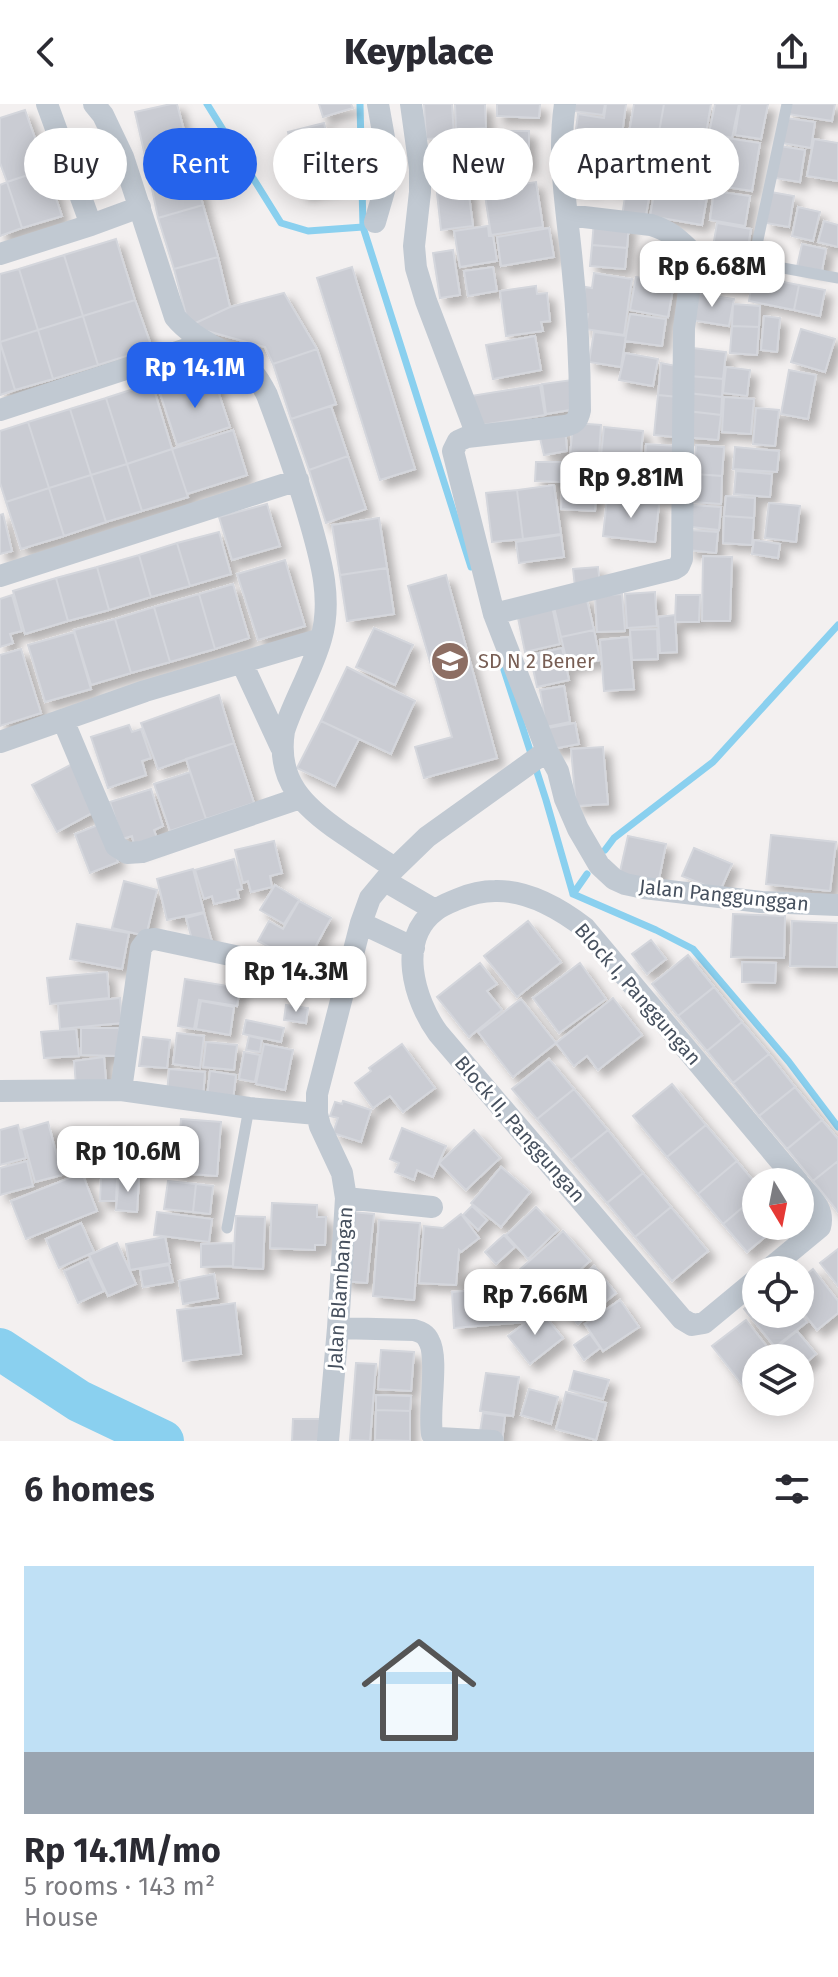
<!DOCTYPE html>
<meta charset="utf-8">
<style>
:root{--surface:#fff;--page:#f7f7f7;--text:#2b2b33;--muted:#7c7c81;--accent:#2563eb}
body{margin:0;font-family:"Fira Sans",sans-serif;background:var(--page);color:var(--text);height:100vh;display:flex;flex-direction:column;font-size:30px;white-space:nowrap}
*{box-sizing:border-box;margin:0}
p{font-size:26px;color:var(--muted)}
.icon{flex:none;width:44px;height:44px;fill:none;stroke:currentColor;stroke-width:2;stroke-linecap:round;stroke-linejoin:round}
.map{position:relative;height:1337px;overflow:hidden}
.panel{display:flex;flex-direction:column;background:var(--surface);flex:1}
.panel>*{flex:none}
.hud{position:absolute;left:24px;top:24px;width:790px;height:72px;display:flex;gap:16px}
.needle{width:52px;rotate:170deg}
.tools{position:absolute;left:742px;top:1064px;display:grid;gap:16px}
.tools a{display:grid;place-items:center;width:72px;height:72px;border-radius:50%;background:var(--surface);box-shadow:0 4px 20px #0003;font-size:40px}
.price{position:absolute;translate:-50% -68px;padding:0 18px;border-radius:16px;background:#fff;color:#222;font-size:26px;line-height:52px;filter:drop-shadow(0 2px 4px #0008)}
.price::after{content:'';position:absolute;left:50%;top:48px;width:24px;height:18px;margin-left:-12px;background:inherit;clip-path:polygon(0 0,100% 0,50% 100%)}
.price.selected{background:var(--accent);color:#fff}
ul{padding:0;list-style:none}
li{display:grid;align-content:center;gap:16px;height:424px;padding:0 24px}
li span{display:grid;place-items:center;height:248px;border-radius:0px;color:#555}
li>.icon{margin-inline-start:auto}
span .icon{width:144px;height:144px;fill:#fffc;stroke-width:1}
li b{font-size:34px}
h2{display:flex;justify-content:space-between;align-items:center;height:96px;padding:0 24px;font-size:34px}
.chip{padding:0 28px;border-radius:36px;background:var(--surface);box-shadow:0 4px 20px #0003;font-size:28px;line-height:72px}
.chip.selected{background:var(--accent);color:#fff}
header{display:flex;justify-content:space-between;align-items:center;height:104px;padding:0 24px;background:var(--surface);font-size:36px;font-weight:800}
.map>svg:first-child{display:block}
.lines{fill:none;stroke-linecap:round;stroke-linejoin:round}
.stream{stroke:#8ad0ef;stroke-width:7}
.river{stroke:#8ad0ef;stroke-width:42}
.building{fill:#caccd3;stroke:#d4d6dc;stroke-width:2;filter:url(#shadow)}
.service{stroke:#c1c9d2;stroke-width:11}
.minor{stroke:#c1c9d2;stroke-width:22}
.labels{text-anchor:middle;stroke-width:6;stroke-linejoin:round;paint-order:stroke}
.education-label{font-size:20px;fill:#785e54;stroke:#fff;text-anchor:start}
.street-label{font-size:20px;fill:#47515f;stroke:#fff}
</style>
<header><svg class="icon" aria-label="back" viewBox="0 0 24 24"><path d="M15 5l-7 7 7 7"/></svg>Keyplace<svg class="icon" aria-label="share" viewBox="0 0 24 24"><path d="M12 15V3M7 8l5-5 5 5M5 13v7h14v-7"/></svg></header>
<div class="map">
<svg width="838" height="1337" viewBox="0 0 838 1337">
<defs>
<filter id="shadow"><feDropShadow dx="7" dy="7" stdDeviation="4" flood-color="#0004"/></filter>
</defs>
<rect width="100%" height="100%" fill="#f3f0f0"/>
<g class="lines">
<path class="stream" d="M207,0L281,119L308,127L363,123
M360,0L363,123L471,463
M504,566L546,696L573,790
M605,746L614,734L713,658L838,521
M573,790L656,826L693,845L789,958L838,1023
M573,790L587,770"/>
<path class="river" d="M0,1245L79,1297L163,1337"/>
</g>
<path class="building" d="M171,0H177L190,49L147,61L135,8Z
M319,0H351L353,4L323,13Z
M424,0H452L454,33L426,35Z
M455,0H485L486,24L456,26Z
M497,0H540L539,14L497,12Z
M574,0H605L603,11L573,7Z
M606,0H626L620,46L600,44L601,37L575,33L578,10L604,14Z
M634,0H664L658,34L629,29Z
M664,0H711L704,42L658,34Z
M715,0H739L732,34L709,29Z
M740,0H768L761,35L735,31Z
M790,0H835L832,17L788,10Z
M25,6L46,65L7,78L0,59V14Z
M786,14L815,18L811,44L782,39Z
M324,19L339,81L302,89L288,28Z
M474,27H501L502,63H474Z
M501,27H529V62L502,63Z
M720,33L760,39L752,87L713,81Z
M814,35L838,39V77L807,72Z
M659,36L705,44L699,76L654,68Z
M630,38L656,42L650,86L624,83Z
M780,42L805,46L800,78L775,74Z
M600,48L627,52L622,84L595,80Z
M190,49L203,101L158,114L147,61Z
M570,52L597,55L594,84L567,81Z
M46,65L62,112L22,124L7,78Z
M657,73L709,82L702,121L650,112Z
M467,76L473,122L441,126L436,80Z
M7,78L22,124L0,132V81Z
M536,78L543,123L491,131L484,85Z
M626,85L650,88L645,117L622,113Z
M714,87L750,92L745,122L710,116Z
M771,88L794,92L789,123L766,119Z
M203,101L218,153L174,165L158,114Z
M798,103L820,108L813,137L792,132Z
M594,117L629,120L627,144L592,141Z
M824,117L838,121V143L818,138Z
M717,119L751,125L746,155L712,149Z
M488,122L489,132H493L497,157L460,163L454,127Z
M549,124L554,153L501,162L497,133Z
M116,135L135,196L83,212L64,151Z
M802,140L826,145L822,167L797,163Z
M592,141L627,144L625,165L590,162Z
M453,146L460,191L440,194L433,149Z
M64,151L83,212L38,226L19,165Z
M218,153L230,203L189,222L174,165Z
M699,154L751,162L748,182L696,175Z
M352,163L415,365L380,376L317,174Z
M493,163L497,187L468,192L464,167Z
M19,165L38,226L0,238V170Z
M594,169L632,175L624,231L585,225L588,210L581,209L585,183L592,184Z
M753,172L799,181L794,206L749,197Z
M636,173L674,179L668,213L630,206Z
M799,181L825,186L820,212L794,206Z
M536,182L537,190L547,189L550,217L541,218L543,227L506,232L500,187Z
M284,189L317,245L273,260L265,243L189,222L230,203Z
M695,189L734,195L729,222L691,216Z
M135,196L152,244L98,261L83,212Z
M733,200L760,202L759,223L732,222Z
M630,210L666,215L662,242L625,237Z
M83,212L98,261L53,275L38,226Z
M764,212L780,214L777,248L761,246Z
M732,222L759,223L757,251L730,249Z
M801,225L835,235L825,268L791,258Z
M38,226L53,275L15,286L0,238Z
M594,228L626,232L621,263L589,258Z
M535,232L541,266L493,275L486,241Z
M0,239L15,286L0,291Z
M693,244L726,248L723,275L690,272Z
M317,245L336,300L291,315L273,260Z
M625,249L658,255L653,282L619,276Z
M661,259L681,263L678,293L658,291Z
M726,263L750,266L747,292L723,289Z
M789,266L816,271L808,315L781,310Z
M213,272L230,323L177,341L160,289Z
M690,272L723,275L722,293L688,289Z
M572,276L576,305L546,310L542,280Z
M152,279L172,345L127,360L106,294Z
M540,281L545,311L476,322L471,292Z
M688,289L722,293L721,311L687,307Z
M658,291L678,293L674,333L654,331Z
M724,293L754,295L751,330L722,328Z
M106,294L127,360L91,371L70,305Z
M331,302L348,352L309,366L291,315Z
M756,304L779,306L775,342L753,340Z
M70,305L91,371L49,384L28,318Z
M687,307L721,311L718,336L684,333Z
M28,318L49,384L6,398L0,379V327Z
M573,319L601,321L598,367L569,364Z
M565,323L567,347L544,351L539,330Z
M604,323L643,327L638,383L598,380Z
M233,326L247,371L187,390L172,345Z
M646,340L676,342L672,393L643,391Z
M696,341L724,343L722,372L694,370Z
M735,343L779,347L777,368L733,365Z
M172,345L188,393L142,407L127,360Z
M348,352L366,405L326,419L309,366Z
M536,358H561L560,378L535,377Z
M127,360L142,407L106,418L91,371Z
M736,367L772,370L770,393L734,390Z
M563,369L597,370L595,407L561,405Z
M694,370L722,372L721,400L692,398Z
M91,371L106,418L64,432L49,384Z
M554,381L561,430L523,435L517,386Z
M49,384L64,432L21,445L6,398Z
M517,386L523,435L492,438L486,389Z
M726,392L755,394L754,414L724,412Z
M607,394L659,400L655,438L603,432Z
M769,399L800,402L796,438L765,434Z
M267,400L280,442L232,456L219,413Z
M692,401L721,403L719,426L691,423Z
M3,410L12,447L0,450V411Z
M724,412L754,414L752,441L723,439Z
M379,414L387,464L340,471L332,421Z
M690,426L718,428L716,449L688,446Z
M219,428L231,470L190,482L177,439Z
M561,431L564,453L519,459L516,438Z
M754,436L780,440L778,454L752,450Z
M177,439L190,482L151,493L139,451Z
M139,451L151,493L109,506L97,463Z
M703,452L732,453L730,517H702Z
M285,456L305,522L258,536L237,470Z
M97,463L109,506L68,517L56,474Z
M598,463L600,480L575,483L573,465Z
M387,464L394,510L347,517L340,471Z
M446,471L497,654L424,674L415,643L452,633L408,482Z
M56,474L68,517L25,530L13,487Z
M233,480L249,534L215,545L199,490Z
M655,488L657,522L627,524L625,490Z
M199,490L215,545L170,558L154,503Z
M622,490L625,527L597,528L595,492Z
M12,491L22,527L10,530L13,539L0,543V495Z
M676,491H700L699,518H675Z
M586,492L594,526L561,533L553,499Z
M552,502L560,540L525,548L517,509Z
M154,503L170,558L131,569L115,515Z
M675,511L677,548L660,549L658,513Z
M115,515L131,569L91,581L74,526Z
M374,524L413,541L395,581L356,563Z
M657,525L658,555L632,556L630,526Z
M594,526L600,556L568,563L561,533Z
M74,528L91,585L45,598L28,541Z
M629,533L634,585L604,587L600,536Z
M562,544L569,576L537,583L530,551Z
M21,545L41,609L0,622V551Z
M347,563L415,597L391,650L321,617Z
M564,582L570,618L546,623L540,586Z
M219,591L234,639L158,665L141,619Z
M321,617L359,635L335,682L297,664Z
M575,619L579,640L552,645L548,624Z
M129,621L132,628L141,625L151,654L142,657L146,671L108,684L91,633Z
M234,639L254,699L206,715L186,655Z
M603,643L608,700L576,702L571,645Z
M72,660L96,707L57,728L32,681Z
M190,668L206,715L170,727L154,680Z
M151,685L163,722L154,726L158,737L135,744L132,732L122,735L110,698Z
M103,719L118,758L90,769L75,730Z
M771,731L836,738L830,787L766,780Z
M628,732L666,740L658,780L619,772Z
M274,737L282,769L270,772L272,783L251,788L248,777L243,779L235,746Z
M694,744L732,760L720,787L682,772Z
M234,755L242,785L237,786L239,794L214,800L212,792L204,795L195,766Z
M193,765L204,808L167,816L157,775Z
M124,777L157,786L146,832L112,824Z
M275,781L299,796L284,820L260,806Z
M299,797L331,814L305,862L258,837L269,817L283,825Z
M204,809L212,838L194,843L186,814Z
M733,810L785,812L784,854L731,853Z
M528,817L561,858L517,893L484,852Z
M792,817L838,819L837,863L790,862Z
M77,820L129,829L122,865L70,855Z
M651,836L666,855L647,870L632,850Z
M688,851L714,883L678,912L652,880Z
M742,858L776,859L775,879L742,878Z
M480,859L497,880L487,887L502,906L469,933L437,893Z
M580,859L606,895L559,929L533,894Z
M107,868L109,894L50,900L47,874Z
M185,875L240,884L237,902L199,896L194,925L178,922Z
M714,883L742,918L707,947L678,912Z
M120,894L122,919L60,925L58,900Z
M613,894L642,931L598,966L587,952L574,962L556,939Z
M521,895L556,939L513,973L478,928Z
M201,897L234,903L230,931L196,925Z
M286,901L308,904L306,919L284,916Z
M246,916L284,924L281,938L243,930Z
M742,918L769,950L733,979L707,947Z
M81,924H119L120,952L81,951Z
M76,925L79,952L44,954L41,928Z
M177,929L204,932L200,964L173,960Z
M249,932L262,935L260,948L246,946Z
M143,933L170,936L167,964L139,962Z
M206,938L237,941L234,966L203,963Z
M264,940L293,946L285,986L256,980Z
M402,940L435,984L403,1008L390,992L373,1004L355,979L371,967L369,964Z
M244,948L260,951L255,978L239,975Z
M769,950L795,983L759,1012L733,979Z
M104,953L106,977L76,981L74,957Z
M549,955L574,985L537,1015L512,985Z
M169,965L205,968L203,993L167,990Z
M210,967L236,971L233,996L207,993Z
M672,980L706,1021L667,1053L633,1012Z
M795,983L822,1016L787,1045L759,1012Z
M574,985L608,1026L571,1056L537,1015Z
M343,997L371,1006L361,1038L333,1029L338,1014L330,1012L335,998L342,1000Z
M181,1015L221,1018L217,1072L177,1069Z
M822,1016L838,1035V1057L813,1077L787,1045Z
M48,1018L62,1071L35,1078L21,1026Z
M18,1021L26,1054L0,1061V1026Z
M706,1021L737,1057L698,1090L667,1053Z
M105,1023L140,1025L139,1053L103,1051Z
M402,1024L446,1042L433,1073L417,1066L414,1076L395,1068L399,1059L390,1055Z
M474,1026L500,1054L466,1086L439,1059Z
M608,1026L643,1069L607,1099L571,1056Z
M78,1051L102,1052L101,1069H77Z
M103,1051L139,1053L138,1072L102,1070Z
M27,1057L33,1082L0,1091V1064Z
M737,1057L756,1080V1092L723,1120L698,1090Z
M838,1057V1108L813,1077Z
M501,1063L530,1088L501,1123L471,1099Z
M82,1069L97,1107L26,1135L11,1097Z
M643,1069L671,1103L635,1133L607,1099Z
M119,1073L139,1074L137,1108L116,1106Z
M101,1074H117L116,1097H100Z
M168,1077L196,1080L193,1108L164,1105Z
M196,1080L213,1082L210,1110L193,1108Z
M756,1092V1122H778L747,1148L723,1120Z
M272,1099L317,1101V1113H326L325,1141H315V1146L270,1144Z
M472,1102L487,1116L478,1126L463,1111Z
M536,1103L558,1126L528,1155L506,1131Z
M671,1103L708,1147L672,1177L635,1133Z
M157,1108L212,1115L209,1138L154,1131Z
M350,1108L374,1110L367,1179L343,1177Z
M461,1110L479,1134L461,1148L459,1146L456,1181L419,1179L424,1122L443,1124Z
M236,1112L265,1113L263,1165L233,1163Z
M379,1116L420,1119L414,1196L373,1192Z
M81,1119L94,1148L59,1164L46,1135Z
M563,1127L590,1157L545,1197L518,1167Z
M504,1131L515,1143L496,1160L485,1148Z
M165,1133L170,1159L130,1166L126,1140Z
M117,1139L136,1180L108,1192L89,1151Z
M233,1139V1162L201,1163V1140Z
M838,1145V1182L820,1159Z
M89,1155L104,1187L78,1199L64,1167Z
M169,1161L173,1178L143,1183L140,1166Z
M594,1162L616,1189L578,1220L556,1194Z
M813,1165L838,1197V1209L817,1226L800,1205V1176Z
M214,1170L218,1194L183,1200L179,1177Z
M522,1182L525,1218L454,1224L452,1188Z
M756,1195V1210L800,1209L807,1218L775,1243L744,1205Z
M620,1196L639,1223L603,1247L585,1220Z
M235,1199L241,1250L183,1257L177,1206Z
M541,1207L563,1234L530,1260L508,1232Z
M746,1216L776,1254H756L755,1297L712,1242Z
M797,1227L816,1250L800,1264V1254H784L776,1244Z
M590,1230L600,1244L584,1256L574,1241Z
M381,1246L414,1248L411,1287L378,1285Z
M356,1259L376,1260L370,1337L350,1336Z
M574,1267L609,1276L603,1295L569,1286Z
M486,1269L519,1273L513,1312L480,1307Z
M529,1285L558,1293L551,1320L521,1311Z
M566,1288L606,1299L596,1336L556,1325Z
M376,1291L411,1292L410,1307L376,1306Z
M376,1306L410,1307V1337L375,1336Z
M483,1309L505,1312L502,1337L479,1334Z
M293,1315H322L321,1337H292Z"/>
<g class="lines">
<path class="service" d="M694,150L698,148L706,150L838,174
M753,159L787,0
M227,1124L249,1004"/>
<path class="minor" d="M47,0L91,121
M94,0L103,11L123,53L175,213C196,239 230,246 253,269C259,275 263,283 267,291C282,331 297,372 309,414C320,453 333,494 321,535C312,567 294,596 284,627C276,677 304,703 342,729C360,741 377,753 395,764
M411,0L420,65V88L414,142L416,164L426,197L477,331
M565,0C557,53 567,106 572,159C577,207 580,257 580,306C578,316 575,320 565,322L467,333L458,337L453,347L494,510L547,647L558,667L565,695L578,725L599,761L614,775L625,780L644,784L761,798L838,801
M375,118L386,80L389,62L378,0
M0,150L91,121L140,103
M0,306L205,239
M0,472L298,376
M494,510L674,465L679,462L682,455L684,224L694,150C679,136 671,127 651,121L567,111
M242,559L281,643
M63,616L116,742L127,749L142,748L300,694
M0,638L145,587L321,535
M385,777L435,806
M361,819L414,844
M121,986L141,844L147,836L155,835L347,876
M0,987L121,986L249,1004L317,1010
M346,1094L432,1103
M768,1166L820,1123C825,1105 811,1094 800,1081
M756,1176L704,1219L692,1221L682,1215L438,929C414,896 396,835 436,806C442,801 451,798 458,795C470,790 482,787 495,787C528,786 559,804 585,824L798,1078
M338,1224L414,1226C421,1228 426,1230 429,1237C439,1254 428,1307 432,1330L439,1334L493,1337
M328,1337L338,1224L346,1094L342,1069L320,1022L317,1010V990L361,819L370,794L395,764L427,733L547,647"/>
</g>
<defs>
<g id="school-disc" transform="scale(2)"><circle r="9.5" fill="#8d6e63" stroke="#fff"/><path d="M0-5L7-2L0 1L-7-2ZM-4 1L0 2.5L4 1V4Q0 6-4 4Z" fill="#fff"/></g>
</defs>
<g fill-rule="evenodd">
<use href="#school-disc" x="450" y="557"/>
</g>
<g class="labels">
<g class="education-label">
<text x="478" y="564">SD N 2 Bener</text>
</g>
<g class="street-label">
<text transform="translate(724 791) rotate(6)" y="7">Jalan Panggunggan</text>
<text transform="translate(638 890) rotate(49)" y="7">Block I, Panggungan</text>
<text transform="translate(520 1025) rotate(49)" y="7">Block II, Panggungan</text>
<text transform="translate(340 1184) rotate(-86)" y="7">Jalan Blambangan</text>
</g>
</g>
</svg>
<div class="tools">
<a><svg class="needle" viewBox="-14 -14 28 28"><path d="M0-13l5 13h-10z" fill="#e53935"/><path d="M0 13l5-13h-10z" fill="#7c7c81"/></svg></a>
<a><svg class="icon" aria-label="locate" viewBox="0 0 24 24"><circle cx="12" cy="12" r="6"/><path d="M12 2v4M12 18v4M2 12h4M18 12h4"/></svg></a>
<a><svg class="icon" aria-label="layers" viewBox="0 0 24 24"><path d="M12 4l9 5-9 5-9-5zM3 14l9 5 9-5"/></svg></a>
</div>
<b class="price" style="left:712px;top:205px">Rp 6.68M</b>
<b class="price selected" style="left:195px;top:306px">Rp 14.1M</b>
<b class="price" style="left:631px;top:416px">Rp 9.81M</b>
<b class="price" style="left:296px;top:910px">Rp 14.3M</b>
<b class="price" style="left:128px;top:1090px">Rp 10.6M</b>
<b class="price" style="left:535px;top:1233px">Rp 7.66M</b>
<div class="hud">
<a class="chip">Buy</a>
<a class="chip selected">Rent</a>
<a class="chip">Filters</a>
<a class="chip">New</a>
<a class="chip">Apartment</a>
</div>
</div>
<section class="panel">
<h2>6 homes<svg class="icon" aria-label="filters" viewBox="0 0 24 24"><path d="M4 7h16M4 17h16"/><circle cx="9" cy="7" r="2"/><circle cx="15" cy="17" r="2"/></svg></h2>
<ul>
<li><span style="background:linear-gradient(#bfe0f5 75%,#9aa5b1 0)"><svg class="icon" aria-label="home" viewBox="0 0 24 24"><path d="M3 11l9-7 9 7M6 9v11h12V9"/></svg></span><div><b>Rp 14.1M/mo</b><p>5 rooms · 143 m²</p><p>House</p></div></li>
</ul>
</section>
